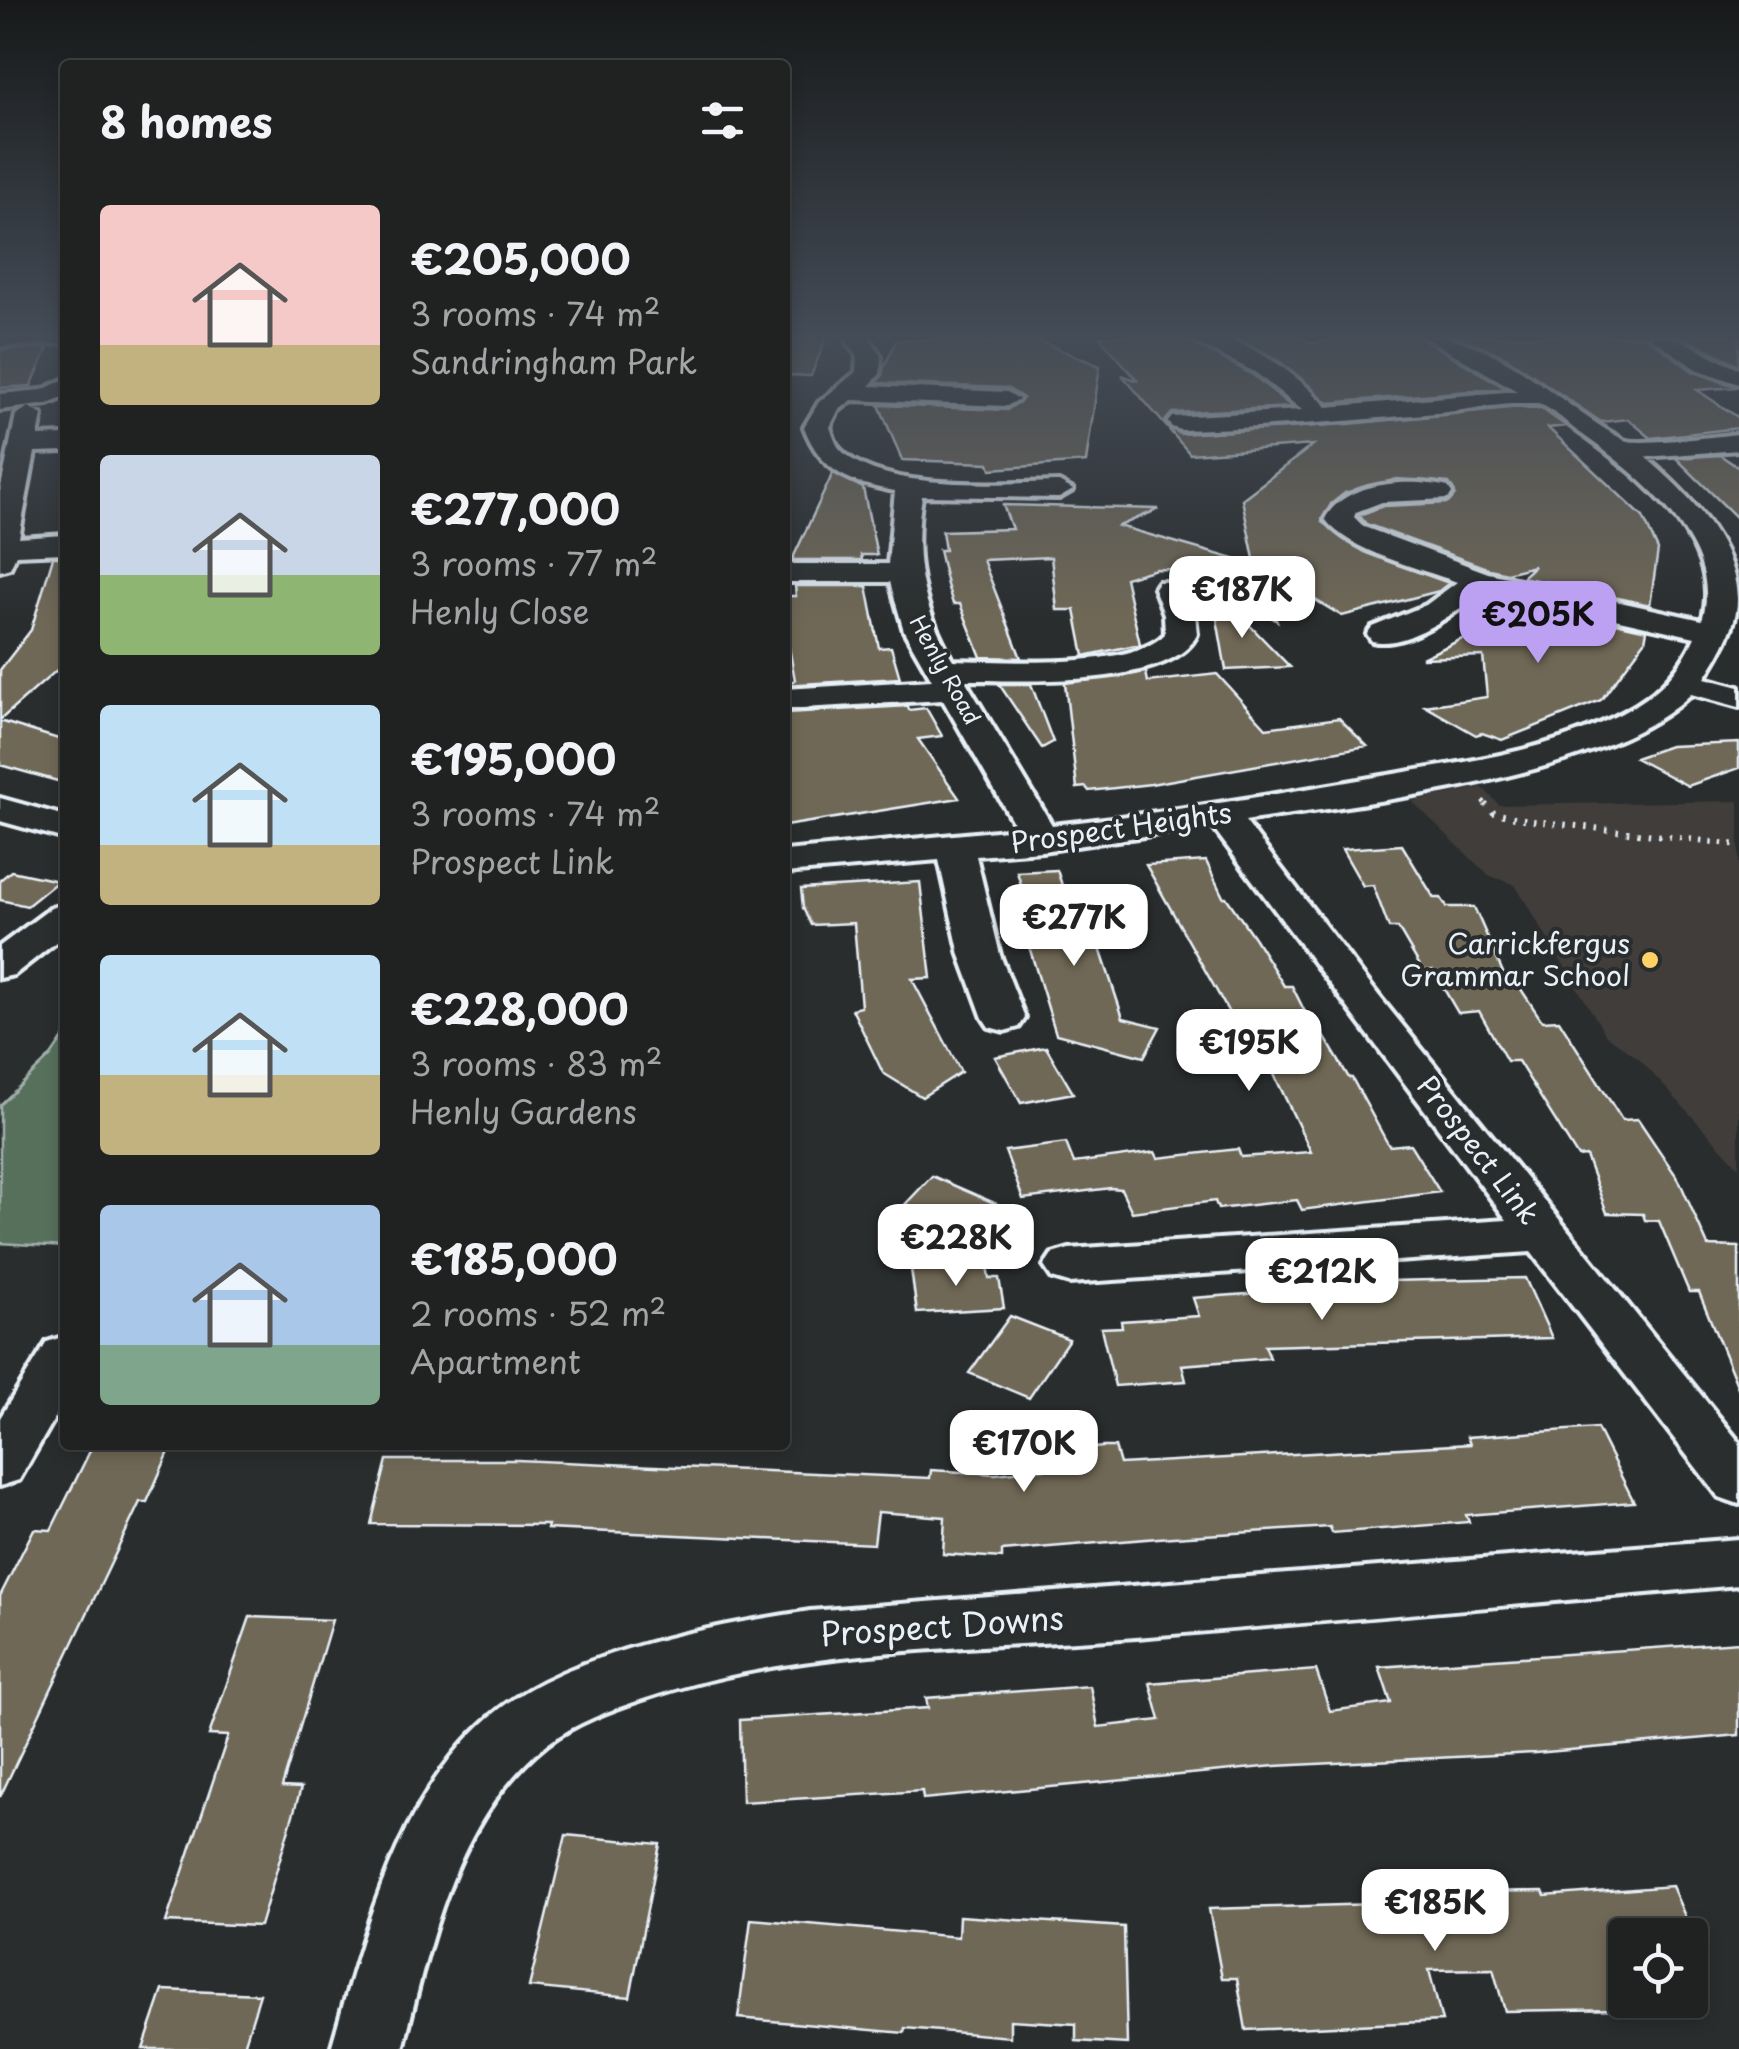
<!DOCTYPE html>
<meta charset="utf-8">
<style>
:root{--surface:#202222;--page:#2d2f2f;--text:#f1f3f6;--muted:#a2a4a5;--line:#3d3f40;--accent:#bca0f2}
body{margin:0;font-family:"Playpen Sans",sans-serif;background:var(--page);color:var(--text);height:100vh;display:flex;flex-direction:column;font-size:38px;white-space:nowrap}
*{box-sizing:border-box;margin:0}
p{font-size:32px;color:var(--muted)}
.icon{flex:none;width:55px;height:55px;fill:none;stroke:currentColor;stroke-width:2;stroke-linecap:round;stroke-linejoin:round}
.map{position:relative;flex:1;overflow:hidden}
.sheet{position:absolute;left:60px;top:60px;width:730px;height:1390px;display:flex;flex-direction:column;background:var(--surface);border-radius:10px;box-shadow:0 5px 15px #0003,0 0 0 2px var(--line)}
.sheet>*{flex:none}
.tools{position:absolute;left:1608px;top:1918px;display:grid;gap:20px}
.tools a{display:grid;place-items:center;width:100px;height:100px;border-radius:10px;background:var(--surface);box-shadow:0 5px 15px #0003,0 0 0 2px var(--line);font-size:50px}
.price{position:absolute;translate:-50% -85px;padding:0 22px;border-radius:20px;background:#fff;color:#222;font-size:32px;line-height:65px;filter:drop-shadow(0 2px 5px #0008)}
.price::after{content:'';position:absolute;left:50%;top:60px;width:30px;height:22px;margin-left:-15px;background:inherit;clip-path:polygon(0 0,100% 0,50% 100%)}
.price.on{background:var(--accent);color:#111}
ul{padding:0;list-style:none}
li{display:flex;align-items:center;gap:30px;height:250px;padding:0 40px}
li span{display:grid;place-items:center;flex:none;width:280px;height:200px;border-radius:10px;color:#555}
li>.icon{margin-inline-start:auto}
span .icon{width:120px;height:120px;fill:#fffc;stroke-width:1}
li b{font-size:42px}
h2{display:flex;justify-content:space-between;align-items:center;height:120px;padding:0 40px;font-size:42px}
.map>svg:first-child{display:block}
.built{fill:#3f3e3a}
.green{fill:#576f5c;stroke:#a0b0aa;stroke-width:2.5}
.building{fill:#706757;stroke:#e8f1f8;stroke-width:2.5}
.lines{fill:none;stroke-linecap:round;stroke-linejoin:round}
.minor-casing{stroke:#e8f1f8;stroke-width:8}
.path-far1{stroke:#e8f1f8;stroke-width:5;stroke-dasharray:2.5 6;stroke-linecap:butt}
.path{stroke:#e8f1f8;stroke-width:6;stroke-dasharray:2.5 8;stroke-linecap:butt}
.minor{fill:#2a2d2e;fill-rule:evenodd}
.poi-dot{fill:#ffd166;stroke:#2a2d2e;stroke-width:4}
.labels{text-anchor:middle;stroke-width:8;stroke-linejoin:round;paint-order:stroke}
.far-street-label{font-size:22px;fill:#e8f1f8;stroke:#2a2d2e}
.street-label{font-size:28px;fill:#e8f1f8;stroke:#2a2d2e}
.poi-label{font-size:28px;fill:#e8f1f8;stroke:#2a2d2e;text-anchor:end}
.near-street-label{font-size:32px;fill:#e8f1f8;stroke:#2a2d2e}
</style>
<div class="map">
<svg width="1739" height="2049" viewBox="0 0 1739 2049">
<rect width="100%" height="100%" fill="#2a2d2e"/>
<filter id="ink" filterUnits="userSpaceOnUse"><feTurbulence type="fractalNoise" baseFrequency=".01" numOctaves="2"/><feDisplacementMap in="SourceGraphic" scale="20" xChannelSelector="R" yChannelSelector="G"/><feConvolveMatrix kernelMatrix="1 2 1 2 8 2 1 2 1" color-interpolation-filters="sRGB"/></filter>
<g filter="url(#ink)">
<path class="built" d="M1482,787L1499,805L1739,801V1167L1638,1058L1606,1035L1515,885L1488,875L1412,801Z"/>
<path class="green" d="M65,1035V1247L0,1243V1105L50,1057Z"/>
<path class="building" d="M785,336H827L811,376L785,375Z
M1027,336L1100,366L1086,462L991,469L989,463L902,460L879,405L1007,410L1023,398L1007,388L877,383L896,341L983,337L986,343Z
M1099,336H1180L1253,375L1292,407L1172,413L1165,424L1180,434L1348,424L1520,407L1542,409L1566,426L1548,428L1643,517L1658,550L1650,605L1522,577L1534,566L1507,573L1489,569L1366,524L1359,515L1383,506L1448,503L1455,495L1449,483L1397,479L1345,493L1331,504L1322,522L1366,553L1449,583L1439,591L1342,616L1255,564L1242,499L1313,445L1190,454L1122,375L1138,381Z
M1230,336H1296L1312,343L1356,336H1419L1505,388L1328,403L1278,360Z
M1454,336H1645L1694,372L1737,387L1697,390L1739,418V428L1651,438L1628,419L1601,422L1506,357Z
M1677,336H1739V365L1697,344Z
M48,348L31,386L0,388V350Z
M1720,455L1739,468V520L1676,458Z
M833,473L863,488L877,555H861L862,560H792Z
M1003,505L1159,509L1119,526L1241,561L1276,620L1190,570L1156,569L1125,578L1140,644L1084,656L1075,610H1057L1051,557L983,560L1021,658L981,657L960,604H953L947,585L939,550H945L942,531L1012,529Z
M53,557H65V663L0,720V670L31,630Z
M1211,585L1290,667L1226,670Z
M795,586H867L879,648L891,647L900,678L785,685L795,680L785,625V596H796Z
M1498,597L1647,630L1645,641L1601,700L1502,740L1482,733L1476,735L1425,706L1487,697L1483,656L1422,658L1498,622L1475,616Z
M1146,672L1148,682L1217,674L1266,728L1339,718L1367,746L1151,784L1089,791L1086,787L1077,788L1065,683Z
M999,684H1031L1053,742L1042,748Z
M908,706L909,710L926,708L942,736L918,739L959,798L785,826V713Z
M0,721L65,741V783L0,765Z
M1739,743V768L1688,786L1635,758L1670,746Z
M1402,845L1434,898H1441L1447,907H1474L1505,977H1513L1542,1021L1559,1020L1622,1120L1638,1119L1679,1180L1708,1246L1739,1247V1390L1699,1292H1689L1659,1221L1645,1220L1643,1214L1607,1213L1586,1156L1578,1157L1518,1061H1507L1479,1011L1458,1013L1433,970L1423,971L1398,928H1389L1373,885L1363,886L1342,849Z
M1206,861L1223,897H1226L1255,939L1284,986H1292L1314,1030L1320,1029L1349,1078H1352L1389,1146L1410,1144L1440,1192L1302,1210L1297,1200L1218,1209L1215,1201L1132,1212L1121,1189L1111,1188L1023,1199L1005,1151L1066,1143L1074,1163L1155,1152L1158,1158L1238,1149L1241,1157L1311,1152L1270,1066L1260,1068L1146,865Z
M1057,870L1074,922L1087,921L1088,927H1093L1123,1018L1160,1027L1144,1057L1056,1034L1011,888H1022L1017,872Z
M11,871L58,881L27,906L0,900V880Z
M920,882L931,978L912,979L961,1072L922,1097L883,1073L852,1009L861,1007L854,923L811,925L803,908L801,889Z
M1046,1047L1073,1093L1021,1103L995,1057Z
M932,1176L999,1205L967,1240L899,1211Z
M987,1265L989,1278H999L1004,1308L917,1313L911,1269Z
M1525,1278L1552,1338L1265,1346L1270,1358L1182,1365L1186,1381L1115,1386L1101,1328L1122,1327L1121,1321L1199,1316L1193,1298L1275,1292L1297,1287L1296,1283Z
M1010,1316L1069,1339L1029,1398L969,1373Z
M1597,1428L1634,1502L1466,1515L1469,1522L1332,1533L1330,1527L1158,1538L1002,1551V1558L943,1554L945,1517L878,1512L874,1544L547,1529L548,1525L371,1524L387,1460H517L930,1478L931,1470L995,1474L1045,1469L1041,1454L1103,1447H1115L1120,1464L1470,1444L1467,1437Z
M93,1445H172L147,1502H140L0,1797V1596L34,1529L51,1530Z
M250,1617L332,1620L282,1787L301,1788L260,1926L166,1922L228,1736L209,1735Z
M1739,1642V1735L1535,1753L1275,1766L923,1799L922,1791L742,1802L740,1720L928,1708L926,1698L1090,1686L1098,1727L1160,1720L1150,1683L1316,1670L1330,1711L1391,1703L1379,1667Z
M566,1835L660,1844L630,1997L529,1987Z
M1672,1886L1693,1935H1625V2009L1505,2011L1493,1969L1429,1970L1442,2021L1246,2030L1237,1978H1222L1209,1909L1411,1903L1474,1898L1472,1892L1543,1891L1545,1896Z
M959,1916L1124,1927L1127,2044L1076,2041V2024L1010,2020V2037L905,2028L904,2033L738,2018L751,1919L958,1937Z
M163,1990L260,1994L243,2049H143Z"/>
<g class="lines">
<g class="minor-casing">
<path id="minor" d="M0,336H65V343L0,346Z
M844,336H868L881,356L880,374L869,386L1007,392L1019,399L1007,406L852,400L838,411L830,427C832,433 835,443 839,448C877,493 1005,483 1059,482L1073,490L1059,498L922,496C912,557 922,607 953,660C1002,661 1132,670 1165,634L1164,614L1154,588L1158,582H1180L1195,614L1197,634C1174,689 1017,680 965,680L1052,825C1163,813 1273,795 1382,776C1468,761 1560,751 1636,705C1664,688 1682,666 1695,637L1485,590C1458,611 1407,649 1372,641L1367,634L1372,627L1426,605L1457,582C1419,568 1349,552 1325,519C1344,481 1410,478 1448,487L1452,493L1448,499L1382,502L1356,512L1354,517L1364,527L1488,573L1702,620C1727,542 1631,468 1576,430C1566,422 1551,407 1538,404C1522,400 1467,410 1447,412C1358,420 1270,428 1181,430L1172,427L1168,422L1172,417L1302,410L1255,372L1183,336C1193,336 1205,334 1215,336C1256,344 1300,377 1327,407L1517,391L1423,336C1501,336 1560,407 1624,440C1636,446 1720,436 1739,434V450L1645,457C1686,491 1735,541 1737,598C1738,625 1719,656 1705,678L1739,687V707L1691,694C1604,779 1365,802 1245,821L1378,995L1739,1442V1504L1719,1497L1531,1252L1069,1283L1052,1278L1044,1266L1052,1254L1069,1249L1507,1220L1212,826L1042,851L976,856L1000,955L1025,1018L1019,1027L1004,1031L989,1027L983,1018L960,955L939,860L785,873V851L1017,829L943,700L785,709V689L932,680L904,631L890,582H785V564H888L895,491C850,483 821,472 804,427L819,402L856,372L857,356Z
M1649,336C1689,336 1703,355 1739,369V384L1696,369Z
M65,379V397L48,404L0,410V394L42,390Z
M29,407L42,415L38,436L65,435V451L35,452L19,538L65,535V553L16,555L10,568L0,571V492L16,415Z
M0,798L65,816V839L0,821Z
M65,904V935L14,975L0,978V946L51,908Z
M65,1336V1400L19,1480L0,1486V1418L47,1342Z
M1739,1539V1585C1542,1602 1345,1620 1148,1636C980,1650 807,1644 646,1698C612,1709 576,1722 547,1744C455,1817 430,1942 403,2049H331C365,1932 399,1787 501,1708C576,1650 718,1625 810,1611Z"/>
</g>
<path class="path-far1" d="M1483,801L1488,806"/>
<path class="path" d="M1485,804L1494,813L1534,821L1739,845"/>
<use href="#minor" class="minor"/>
</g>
</g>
<linearGradient id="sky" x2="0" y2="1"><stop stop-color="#171919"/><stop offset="0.54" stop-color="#444c57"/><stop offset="1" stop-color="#444c57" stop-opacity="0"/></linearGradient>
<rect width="1739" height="623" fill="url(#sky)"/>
<circle class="poi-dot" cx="1650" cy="960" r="10"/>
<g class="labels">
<g class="far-street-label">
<text transform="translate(945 670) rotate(61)" y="8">Henly Road</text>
</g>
<g class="street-label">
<text transform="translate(1121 828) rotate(-8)" y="10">Prospect Heights</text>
<text transform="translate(1478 1150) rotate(52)" y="10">Prospect Link</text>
</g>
<g class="poi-label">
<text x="1630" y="954">Carrickfergus<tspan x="1630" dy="32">Grammar School</tspan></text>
</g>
<g class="near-street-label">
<text transform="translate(942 1627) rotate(-4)" y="11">Prospect Downs</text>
</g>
</g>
</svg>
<div class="tools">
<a><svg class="icon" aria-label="locate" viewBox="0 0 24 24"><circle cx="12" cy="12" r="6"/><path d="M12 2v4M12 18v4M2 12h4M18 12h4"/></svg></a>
</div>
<b class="price" style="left:1242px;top:641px">€187K</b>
<b class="price on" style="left:1538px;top:666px">€205K</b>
<b class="price" style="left:1074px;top:969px">€277K</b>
<b class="price" style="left:1249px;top:1094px">€195K</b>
<b class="price" style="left:956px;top:1289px">€228K</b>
<b class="price" style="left:1322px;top:1323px">€212K</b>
<b class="price" style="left:1024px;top:1495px">€170K</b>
<b class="price" style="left:1435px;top:1954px">€185K</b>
<section class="sheet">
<h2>8 homes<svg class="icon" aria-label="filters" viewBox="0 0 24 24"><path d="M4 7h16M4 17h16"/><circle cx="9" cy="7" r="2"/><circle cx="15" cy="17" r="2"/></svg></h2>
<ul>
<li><span style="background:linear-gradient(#f6c9c9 70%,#c2b280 0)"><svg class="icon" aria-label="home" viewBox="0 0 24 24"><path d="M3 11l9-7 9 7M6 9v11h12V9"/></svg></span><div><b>€205,000</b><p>3 rooms · 74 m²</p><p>Sandringham Park</p></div></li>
<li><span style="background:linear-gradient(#c9d6e8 60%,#8fb573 0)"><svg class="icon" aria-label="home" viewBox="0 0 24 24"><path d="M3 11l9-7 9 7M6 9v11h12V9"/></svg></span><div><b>€277,000</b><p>3 rooms · 77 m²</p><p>Henly Close</p></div></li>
<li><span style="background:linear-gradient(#bfe0f5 70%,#c2b280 0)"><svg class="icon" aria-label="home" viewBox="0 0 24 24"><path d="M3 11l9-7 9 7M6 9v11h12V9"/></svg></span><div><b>€195,000</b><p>3 rooms · 74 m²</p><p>Prospect Link</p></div></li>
<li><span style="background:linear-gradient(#bfe0f5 60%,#c2b280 0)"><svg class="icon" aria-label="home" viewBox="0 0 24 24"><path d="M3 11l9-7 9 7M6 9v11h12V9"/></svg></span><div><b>€228,000</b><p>3 rooms · 83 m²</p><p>Henly Gardens</p></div></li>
<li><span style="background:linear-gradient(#a9c7e8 70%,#7fa58c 0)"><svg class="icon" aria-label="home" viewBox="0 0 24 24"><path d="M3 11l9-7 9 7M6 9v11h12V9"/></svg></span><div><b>€185,000</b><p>2 rooms · 52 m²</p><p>Apartment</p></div></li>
</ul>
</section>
</div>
